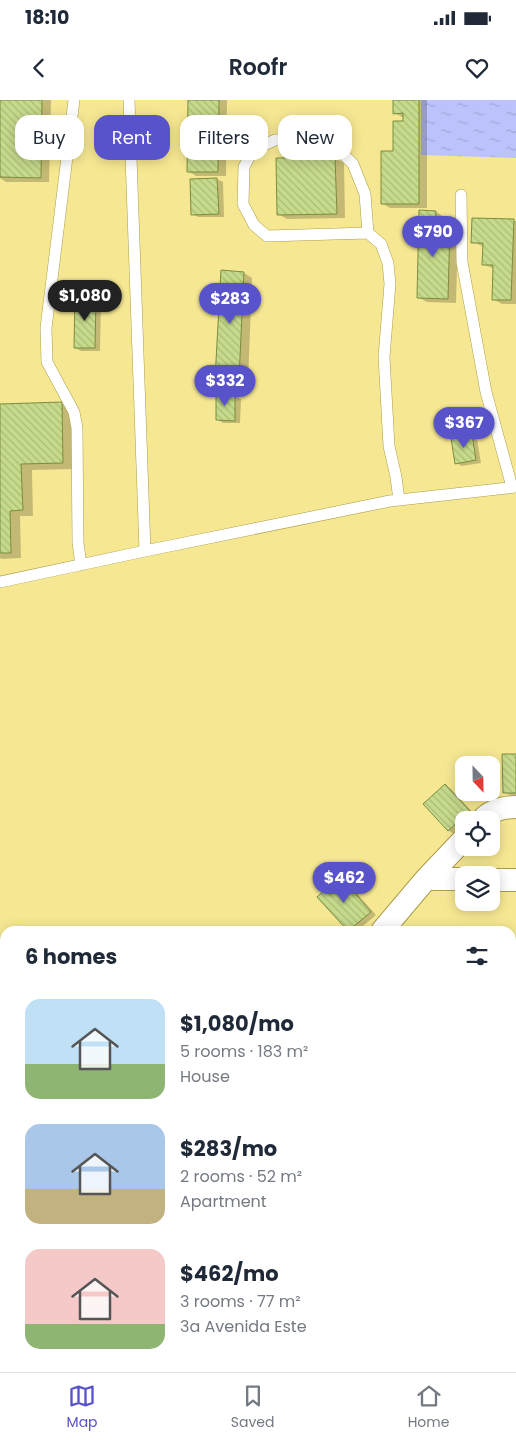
<!DOCTYPE html>
<meta charset="utf-8">
<style>
:root{--surface:#fff;--page:#f2f2f3;--text:#1f2937;--muted:#747a83;--line:#e0e1e3;--accent:#5853cb}
body{margin:0;font-family:Poppins,sans-serif;background:var(--page);color:var(--text);height:100vh;display:flex;flex-direction:column;font-size:19px;white-space:nowrap}
*{box-sizing:border-box;margin:0}
p{font-size:16px;color:var(--muted)}
.icon{flex:none;width:28px;height:28px;fill:none;stroke:currentColor;stroke-width:2;stroke-linecap:round;stroke-linejoin:round}
.map{position:relative;flex:1;overflow:hidden}
.panel{position:absolute;left:0px;top:826px;width:516px;height:446px;display:flex;flex-direction:column;background:var(--surface);border-radius:15px 15px 0 0;box-shadow:0 2px 12px #0003}
.panel>*{flex:none}
.banner{position:absolute;left:15px;top:15px;width:486px;height:45px;display:flex;gap:10px}
.needle{width:32px;rotate:158deg}
.buttons{position:absolute;left:455px;top:656px;display:grid;gap:10px}
.buttons a{display:grid;place-items:center;width:45px;height:45px;border-radius:10px;background:var(--surface);box-shadow:0 2px 12px #0003;font-size:25px}
.price{position:absolute;translate:-50% -42px;padding:0 11px;border-radius:18px;background:var(--accent);color:#fff;font-size:16px;line-height:32px;filter:drop-shadow(0 1px 2px #0008)}
.price::after{content:'';position:absolute;left:50%;top:30px;width:15px;height:11px;margin-left:-8px;background:inherit;clip-path:polygon(0 0,100% 0,50% 100%)}
.price.on{background:#222;color:#fff}
ul{padding:0;list-style:none}
li{display:flex;align-items:center;gap:15px;height:125px;padding:0 25px}
li span{display:grid;place-items:center;flex:none;width:140px;height:100px;border-radius:15px;color:#555}
li>.icon{margin-inline-start:auto}
span .icon{width:60px;height:60px;fill:#fffc;stroke-width:1}
li b{font-size:21px}
h2{display:flex;justify-content:space-between;align-items:center;height:60px;padding:0 25px;font-size:21px}
.pill{padding:0 18px;border-radius:15px;background:var(--surface);box-shadow:0 2px 12px #0003;font-size:18px;line-height:45px}
.pill.on{background:var(--accent);color:#fff}
.status{display:flex;justify-content:space-between;align-items:center;height:35px;padding:0 25px;background:var(--surface);direction:ltr}
.status svg{height:14px;fill:currentColor}
header{display:flex;justify-content:space-between;align-items:center;height:65px;padding:0 25px;background:var(--surface);font-size:22px;font-weight:600}
.dock{display:flex;justify-content:space-around;align-items:center;height:70px;border-top:1px solid var(--line);background:var(--surface);font-size:14px;color:var(--muted)}
.dock a{display:grid;justify-items:center;gap:2px}
.dock .on{color:var(--accent)}
.map>svg:first-child{display:block}
.water{fill:url(#water-ripples)}
.shadow{fill:#0003}
.building{fill:url(#building-back-hatch);stroke:#7b8d3d}
.lines{fill:none;stroke-linecap:round;stroke-linejoin:round}
.service-casing{stroke:#ab9d48;stroke-width:12}
.minor-casing{stroke:#ab9d48;stroke-width:24}
.service{stroke:#fff;stroke-width:11}
.minor{stroke:#fff;stroke-width:22}
</style>
<div class="status"><b>18:10</b><svg viewBox="0 0 49 12"><path d="M0 12V9h3v3zM5 12V6h3v6zM10 12V3h3v9zM15 12V0h3v12zM26 1h20v11H26zM47 4h2v5h-2z"/></svg></div>
<header><svg class="icon" aria-label="back" viewBox="0 0 24 24"><path d="M15 5l-7 7 7 7"/></svg>Roofr<svg class="icon" aria-label="heart" viewBox="0 0 24 24"><path d="M12 20l-8-8c-3-5 5-10 8-4 3-6 11-1 8 4z"/></svg></header>
<div class="map">
<svg width="516" height="1272" viewBox="0 0 516 1272">
<defs>
<pattern id="water-ripples" width="26" height="14" patternUnits="userSpaceOnUse" patternTransform="scale(1.25)"><rect width="26" height="14" fill="#bcc2fc"/><path d="M2 4q2-2 4 0t4 0M15 11q2-2 4 0t4 0" fill="none" stroke="#a2a7d6"/></pattern>
<pattern id="building-back-hatch" width="6" height="6" patternUnits="userSpaceOnUse" patternTransform="scale(1.25)"><rect width="6" height="6" fill="#c6da8c"/><path d="M-1 5l2 2M0 0l6 6M5-1l2 2" fill="none" stroke="#abbb77"/></pattern>
</defs>
<rect width="100%" height="100%" fill="#f6e892"/>
<path class="water" d="M421,0H516V58L421,55Z
M5,1175V1268H349V1272H0V1178Z"/>
<path class="shadow" d="M0,0H51L49,82H6L0,78Z
M189,0H227L226,76H196L188,71Z
M394,0H427V108H390L382,103L405,22L404,18L394,13Z
M335,58L344,63L345,118L287,119L278,114V59Z
M217,79L223,82L224,117H198L192,114V80Z
M436,112L444,117V128H450L458,133L456,203L427,202L418,197Z
M473,119L516,121V204H502L493,199L494,169L483,164L484,147L473,142Z
M244,173L252,178L248,283H225L217,278Z
M96,198L101,201L100,251H81L75,248Z
M218,295L235,296L241,299L240,323H223L217,319Z
M62,304L73,310L74,369L32,370L33,416H20L21,458L2,459L0,458V305Z
M471,336L477,339L481,363L462,366L456,363Z
M516,655V695H510L504,692Z
M445,686L451,689L475,715L469,720H464V725L454,734L448,730Z
M341,778L346,781L376,815L357,831H348L319,797Z
M511,1167H516V1212L511,1213Z"/>
<path class="building" d="M0,0H42L41,78L0,77Z
M188,0H219L218,72H187Z
M393,0H419V104H381V51H393V21H403V13L393,14Z
M335,57L337,114L277,115L276,58Z
M217,78L219,114L191,115L190,79Z
M419,110L436,111L435,126L450,127L448,199L417,198Z
M472,118L514,119L511,200H492L493,165H482L483,143H471Z
M221,170L244,172L239,279H215Z
M75,196L96,197L95,248H74Z
M216,294L235,295V321L216,320Z
M62,302L63,363L21,364L23,410L10,411L11,453H0V304Z
M472,334L476,360L455,364L451,338Z
M502,654H516V693H503Z
M445,684L470,711L448,731L423,704Z
M340,776L371,812L348,831L317,797Z
M511,1165H516V1209L511,1210Z"/>
<g class="lines">
<g class="service-casing">
<path id="service" d="M74,0L46,228L47,262L74,312L77,328L78,443L81,465
M129,0L145,451
M461,95L462,162L486,292L512,387
M368,133L365,94L353,64L333,44L320,38L275,40L253,50L244,67L243,104L254,125L267,136L368,133L381,144L388,163L390,184L384,257L389,346L396,377L399,400
M0,482L145,451L390,401L516,387
M0,1004H5
M511,1061L516,1060
M0,1102L5,1101
M361,1272L362,1268
M494,1272V1268"/>
</g>
<g class="minor-casing">
<path id="minor" d="M482,720C491,710 503,707 516,707
M426,779H464
M491,780H516
M382,831L426,779L464,739
M511,907H516"/>
</g>
<use href="#service" class="service"/>
<use href="#minor" class="minor"/>
</g>
</svg>
<div class="buttons">
<a><svg class="needle" viewBox="-14 -14 28 28"><path d="M0-13l5 13h-10z" fill="#e53935"/><path d="M0 13l5-13h-10z" fill="#747a83"/></svg></a>
<a><svg class="icon" aria-label="locate" viewBox="0 0 24 24"><circle cx="12" cy="12" r="6"/><path d="M12 2v4M12 18v4M2 12h4M18 12h4"/></svg></a>
<a><svg class="icon" aria-label="layers" viewBox="0 0 24 24"><path d="M12 4l9 5-9 5-9-5zM3 14l9 5 9-5"/></svg></a>
</div>
<b class="price" style="left:433px;top:158px">$790</b>
<b class="price on" style="left:85px;top:222px">$1,080</b>
<b class="price" style="left:230px;top:225px">$283</b>
<b class="price" style="left:225px;top:307px">$332</b>
<b class="price" style="left:464px;top:349px">$367</b>
<b class="price" style="left:344px;top:804px">$462</b>
<div class="banner">
<a class="pill">Buy</a>
<a class="pill on">Rent</a>
<a class="pill">Filters</a>
<a class="pill">New</a>
</div>
<section class="panel">
<h2>6 homes<svg class="icon" aria-label="filters" viewBox="0 0 24 24"><path d="M4 7h16M4 17h16"/><circle cx="9" cy="7" r="2"/><circle cx="15" cy="17" r="2"/></svg></h2>
<ul>
<li><span style="background:linear-gradient(#bfe0f5 65%,#8fb573 0)"><svg class="icon" aria-label="home" viewBox="0 0 24 24"><path d="M3 11l9-7 9 7M6 9v11h12V9"/></svg></span><div><b>$1,080/mo</b><p>5 rooms · 183 m²</p><p>House</p></div></li>
<li><span style="background:linear-gradient(#a9c7e8 65%,#c2b280 0)"><svg class="icon" aria-label="home" viewBox="0 0 24 24"><path d="M3 11l9-7 9 7M6 9v11h12V9"/></svg></span><div><b>$283/mo</b><p>2 rooms · 52 m²</p><p>Apartment</p></div></li>
<li><span style="background:linear-gradient(#f6c9c9 75%,#8fb573 0)"><svg class="icon" aria-label="home" viewBox="0 0 24 24"><path d="M3 11l9-7 9 7M6 9v11h12V9"/></svg></span><div><b>$462/mo</b><p>3 rooms · 77 m²</p><p>3a Avenida Este</p></div></li>
</ul>
</section>
</div>
<nav class="dock">
<a class="on"><svg class="icon" aria-label="map" viewBox="0 0 24 24"><path d="M3 6l6-2 6 2 6-2v14l-6 2-6-2-6 2zM9 4v14M15 6v14"/></svg>Map</a>
<a><svg class="icon" aria-label="saved" viewBox="0 0 24 24"><path d="M7 4h10v16l-5-4-5 4z"/></svg>Saved</a>
<a><svg class="icon" aria-label="home" viewBox="0 0 24 24"><path d="M3 11l9-7 9 7M6 9v11h12V9"/></svg>Home</a>
</nav>
